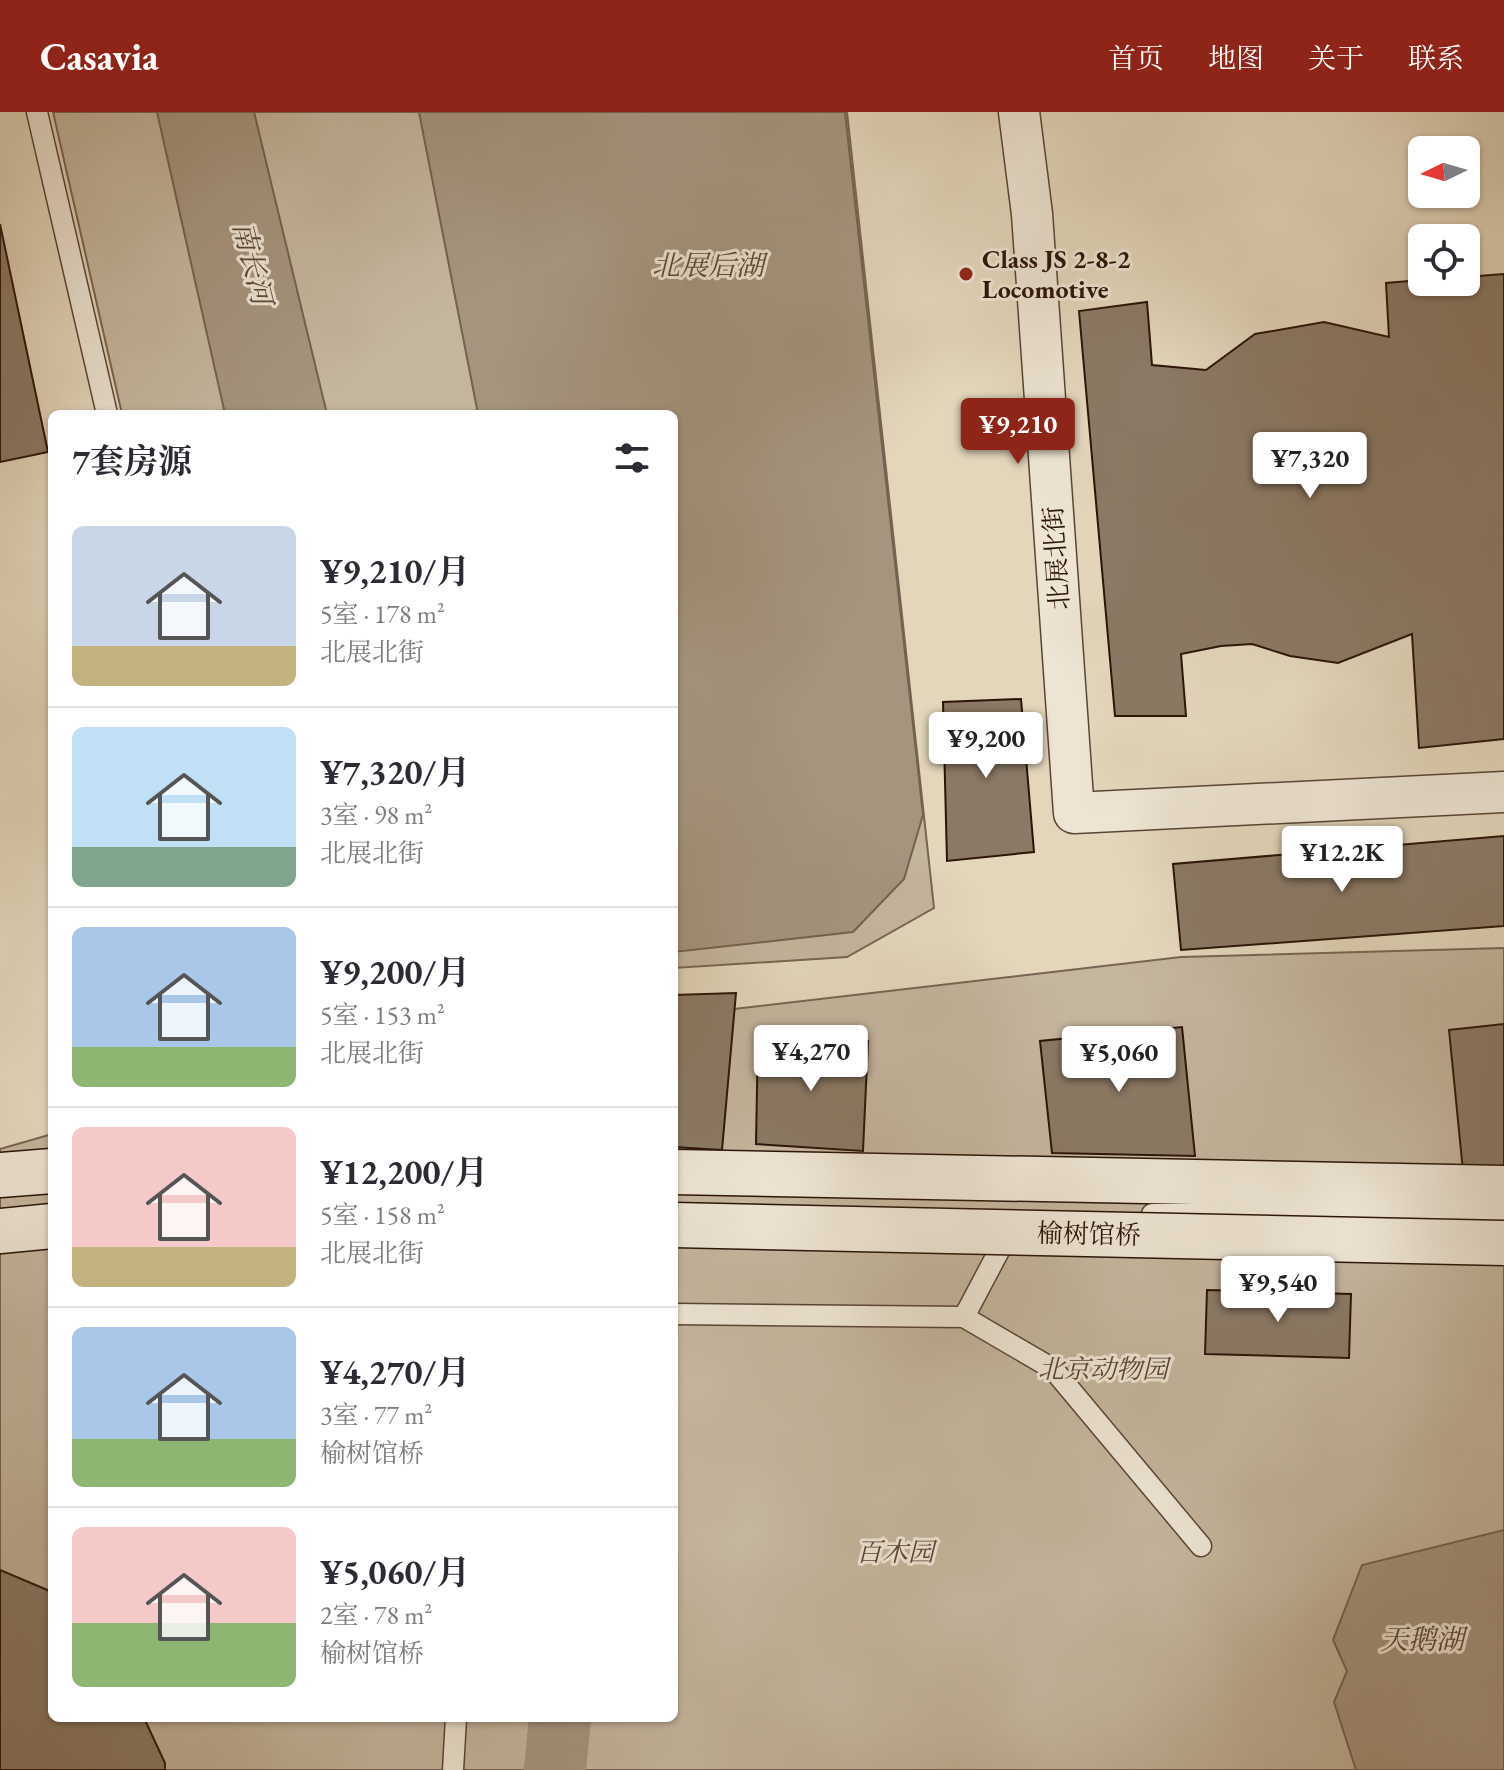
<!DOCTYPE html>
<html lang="zh">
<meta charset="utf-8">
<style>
:root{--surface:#fff;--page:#f7f7f7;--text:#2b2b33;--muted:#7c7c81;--line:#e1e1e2;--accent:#8f2418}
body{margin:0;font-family:"EB Garamond","Noto Serif SC",serif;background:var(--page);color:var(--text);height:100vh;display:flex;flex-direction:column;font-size:30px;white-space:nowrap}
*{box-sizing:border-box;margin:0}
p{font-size:26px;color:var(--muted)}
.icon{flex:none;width:44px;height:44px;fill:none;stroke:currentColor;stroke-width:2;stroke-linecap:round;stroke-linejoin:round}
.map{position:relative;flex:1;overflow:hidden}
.sheet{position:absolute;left:48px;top:298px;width:630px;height:1312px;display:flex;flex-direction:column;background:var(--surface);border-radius:12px;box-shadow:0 2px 6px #0004}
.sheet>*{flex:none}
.needle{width:52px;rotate:265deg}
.fabs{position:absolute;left:1408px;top:24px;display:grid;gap:16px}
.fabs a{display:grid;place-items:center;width:72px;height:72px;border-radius:12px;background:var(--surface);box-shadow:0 2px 6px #0004;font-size:40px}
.price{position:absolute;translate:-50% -68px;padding:0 18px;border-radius:8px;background:#fff;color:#222;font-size:26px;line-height:52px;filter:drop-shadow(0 2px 4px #0008)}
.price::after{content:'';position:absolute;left:50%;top:48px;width:24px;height:18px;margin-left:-12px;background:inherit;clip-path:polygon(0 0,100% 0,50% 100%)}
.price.active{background:var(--accent);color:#fff}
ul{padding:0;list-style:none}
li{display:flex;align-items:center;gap:24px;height:200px;padding:0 24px}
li+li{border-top:2px solid var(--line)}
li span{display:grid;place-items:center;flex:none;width:224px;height:160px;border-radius:12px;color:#555}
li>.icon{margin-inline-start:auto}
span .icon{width:96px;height:96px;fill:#fffc;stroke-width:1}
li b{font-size:34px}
h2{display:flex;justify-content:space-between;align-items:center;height:96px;padding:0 24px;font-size:34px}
header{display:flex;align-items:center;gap:48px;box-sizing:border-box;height:112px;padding:0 40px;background:var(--accent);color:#fff}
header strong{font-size:38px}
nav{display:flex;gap:44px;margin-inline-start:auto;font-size:28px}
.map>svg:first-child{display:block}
.green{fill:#c4b59d;stroke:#786452;stroke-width:2}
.water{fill:#a5947e;stroke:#75614f;stroke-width:2}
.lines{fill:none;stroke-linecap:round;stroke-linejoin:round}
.river{stroke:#a5947e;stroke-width:62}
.building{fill:#8b7965;stroke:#2c1408;stroke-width:2}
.service-casing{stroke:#5a4435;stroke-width:23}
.minor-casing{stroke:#5a4435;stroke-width:43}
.secondary-casing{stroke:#2c1408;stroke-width:47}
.service{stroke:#ede4d3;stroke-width:20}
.minor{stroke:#ede4d3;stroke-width:40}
.secondary{stroke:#ede4d3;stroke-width:44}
.secondary-bridge-casing{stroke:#2c1408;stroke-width:47;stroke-linecap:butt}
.secondary-bridge{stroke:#ede4d3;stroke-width:44}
.poi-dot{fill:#8f2418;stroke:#ede4d3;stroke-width:3}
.labels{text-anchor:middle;stroke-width:6;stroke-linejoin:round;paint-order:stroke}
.poi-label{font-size:26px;font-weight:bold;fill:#2c1408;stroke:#ede4d3;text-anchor:start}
.street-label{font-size:26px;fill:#2c1408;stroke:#ede4d3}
.park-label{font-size:26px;font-style:italic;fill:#5a4435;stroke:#ede4d3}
.water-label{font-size:28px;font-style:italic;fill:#5c4737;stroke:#ede4d3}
</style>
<header>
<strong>Casavia</strong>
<nav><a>首页</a><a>地图</a><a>关于</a><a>联系</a></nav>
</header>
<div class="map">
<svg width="1504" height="1658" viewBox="0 0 1504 1658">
<rect width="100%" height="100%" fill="#e3d6bb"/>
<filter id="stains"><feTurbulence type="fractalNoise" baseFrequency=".0025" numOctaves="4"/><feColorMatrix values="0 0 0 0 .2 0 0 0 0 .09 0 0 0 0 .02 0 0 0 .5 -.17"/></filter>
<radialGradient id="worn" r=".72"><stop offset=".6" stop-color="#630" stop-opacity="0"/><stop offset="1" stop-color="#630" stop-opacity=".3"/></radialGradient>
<path class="green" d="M53,0H847L934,796L847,845L674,856V302H122Z
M1504,836V1658H0V1037L52,1022V1606H674V904L1181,845Z"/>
<path class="water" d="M157,0H254L327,302H225Z
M419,0H845L923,703L904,767L853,820L674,840V302H478Z
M1504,1418V1658H1356L1334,1590L1347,1559L1333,1528L1362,1453Z"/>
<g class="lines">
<path class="river" d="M555,1658L560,1606"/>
</g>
<path class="building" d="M0,112L48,340L0,350Z
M1504,162V627L1419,636L1412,522L1338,551L1290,544L1252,532L1221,534L1181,542L1186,604H1115L1079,199L1147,190L1152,253L1206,258L1255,222L1324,210L1389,225L1386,171L1422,168L1466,170V165Z
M1021,587L1034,740L947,749L943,590Z
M1504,724V814L1181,838L1173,752Z
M736,881L722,1038L674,1035V883Z
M1504,912V1075L1465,1079L1449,918Z
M1182,915L1195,1044L1052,1041L1040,929Z
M758,923L868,929L863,1039L756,1032Z
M1207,1178L1351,1182L1349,1246L1205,1242Z
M0,1458L52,1480V1606H144L165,1651V1658H0Z"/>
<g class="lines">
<g class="service-casing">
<path id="service" d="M37,0L107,302
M1152,1102L1504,1101
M674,1202L964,1205L1053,1257L1201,1434
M964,1205L1010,1118
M453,1658L456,1606"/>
</g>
<g class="minor-casing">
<path id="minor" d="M1019,0L1032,102L1074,701L1504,680"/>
</g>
<g class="secondary-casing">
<path id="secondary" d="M674,1060L1504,1076
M0,1063L52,1059
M0,1119L52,1114"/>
</g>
<use href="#service" class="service"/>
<use href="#minor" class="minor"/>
<use href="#secondary" class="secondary"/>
<g class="secondary-bridge-casing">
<path id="secondary-bridge" d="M674,1113L1504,1131"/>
</g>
<use href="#secondary-bridge" class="secondary-bridge"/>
</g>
<circle class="poi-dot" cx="966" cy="162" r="8"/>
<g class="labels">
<g class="poi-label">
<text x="982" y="156">Class JS 2-8-2<tspan x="982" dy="30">Locomotive</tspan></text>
</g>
<g class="street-label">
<text transform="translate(1056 446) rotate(-94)" y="9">北展北街</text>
<text transform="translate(1089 1122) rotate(1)" y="9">榆树馆桥</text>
</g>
<g class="park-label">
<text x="1103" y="1266">北京动物园</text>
<text x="895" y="1449">百木园</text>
</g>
<g class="water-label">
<text transform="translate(253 151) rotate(76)" y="10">南长河</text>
<text x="708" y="163">北展后湖</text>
<text x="1422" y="1537">天鹅湖</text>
</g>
</g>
<rect width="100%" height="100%" filter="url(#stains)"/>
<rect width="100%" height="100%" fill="url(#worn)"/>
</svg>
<div class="fabs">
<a><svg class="needle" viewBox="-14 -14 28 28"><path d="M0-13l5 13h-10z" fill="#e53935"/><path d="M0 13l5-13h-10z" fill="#7c7c81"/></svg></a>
<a><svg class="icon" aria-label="locate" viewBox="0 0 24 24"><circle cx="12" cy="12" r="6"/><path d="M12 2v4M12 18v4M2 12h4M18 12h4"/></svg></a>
</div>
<b class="price active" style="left:1018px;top:354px">¥9,210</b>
<b class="price" style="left:1310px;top:388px">¥7,320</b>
<b class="price" style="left:986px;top:668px">¥9,200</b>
<b class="price" style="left:1342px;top:782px">¥12.2K</b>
<b class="price" style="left:811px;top:981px">¥4,270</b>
<b class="price" style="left:1119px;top:982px">¥5,060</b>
<b class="price" style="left:1278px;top:1212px">¥9,540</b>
<section class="sheet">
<h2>7套房源<svg class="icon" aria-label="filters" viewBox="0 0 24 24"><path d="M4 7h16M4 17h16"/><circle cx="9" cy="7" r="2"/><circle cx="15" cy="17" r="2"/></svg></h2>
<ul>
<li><span style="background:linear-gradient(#c9d6e8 75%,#c2b280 0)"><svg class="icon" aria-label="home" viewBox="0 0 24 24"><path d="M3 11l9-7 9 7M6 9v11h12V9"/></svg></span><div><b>¥9,210/月</b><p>5室 · 178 m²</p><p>北展北街</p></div></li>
<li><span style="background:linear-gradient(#bfe0f5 75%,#7fa58c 0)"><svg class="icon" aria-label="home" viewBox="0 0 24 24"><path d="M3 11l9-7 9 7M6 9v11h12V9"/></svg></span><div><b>¥7,320/月</b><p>3室 · 98 m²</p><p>北展北街</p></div></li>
<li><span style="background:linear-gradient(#a9c7e8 75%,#8fb573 0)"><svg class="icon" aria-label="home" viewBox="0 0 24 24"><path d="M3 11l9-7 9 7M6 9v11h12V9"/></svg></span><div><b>¥9,200/月</b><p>5室 · 153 m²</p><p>北展北街</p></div></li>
<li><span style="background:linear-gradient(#f6c9c9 75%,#c2b280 0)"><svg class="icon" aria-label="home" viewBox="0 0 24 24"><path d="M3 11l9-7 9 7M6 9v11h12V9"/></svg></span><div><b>¥12,200/月</b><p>5室 · 158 m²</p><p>北展北街</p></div></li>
<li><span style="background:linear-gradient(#a9c7e8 70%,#8fb573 0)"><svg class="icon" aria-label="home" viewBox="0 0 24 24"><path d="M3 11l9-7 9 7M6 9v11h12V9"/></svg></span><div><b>¥4,270/月</b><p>3室 · 77 m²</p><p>榆树馆桥</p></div></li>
<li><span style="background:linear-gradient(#f6c9c9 60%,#8fb573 0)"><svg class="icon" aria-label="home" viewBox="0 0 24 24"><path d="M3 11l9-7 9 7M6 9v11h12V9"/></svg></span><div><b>¥5,060/月</b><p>2室 · 78 m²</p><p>榆树馆桥</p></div></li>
</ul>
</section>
</div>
